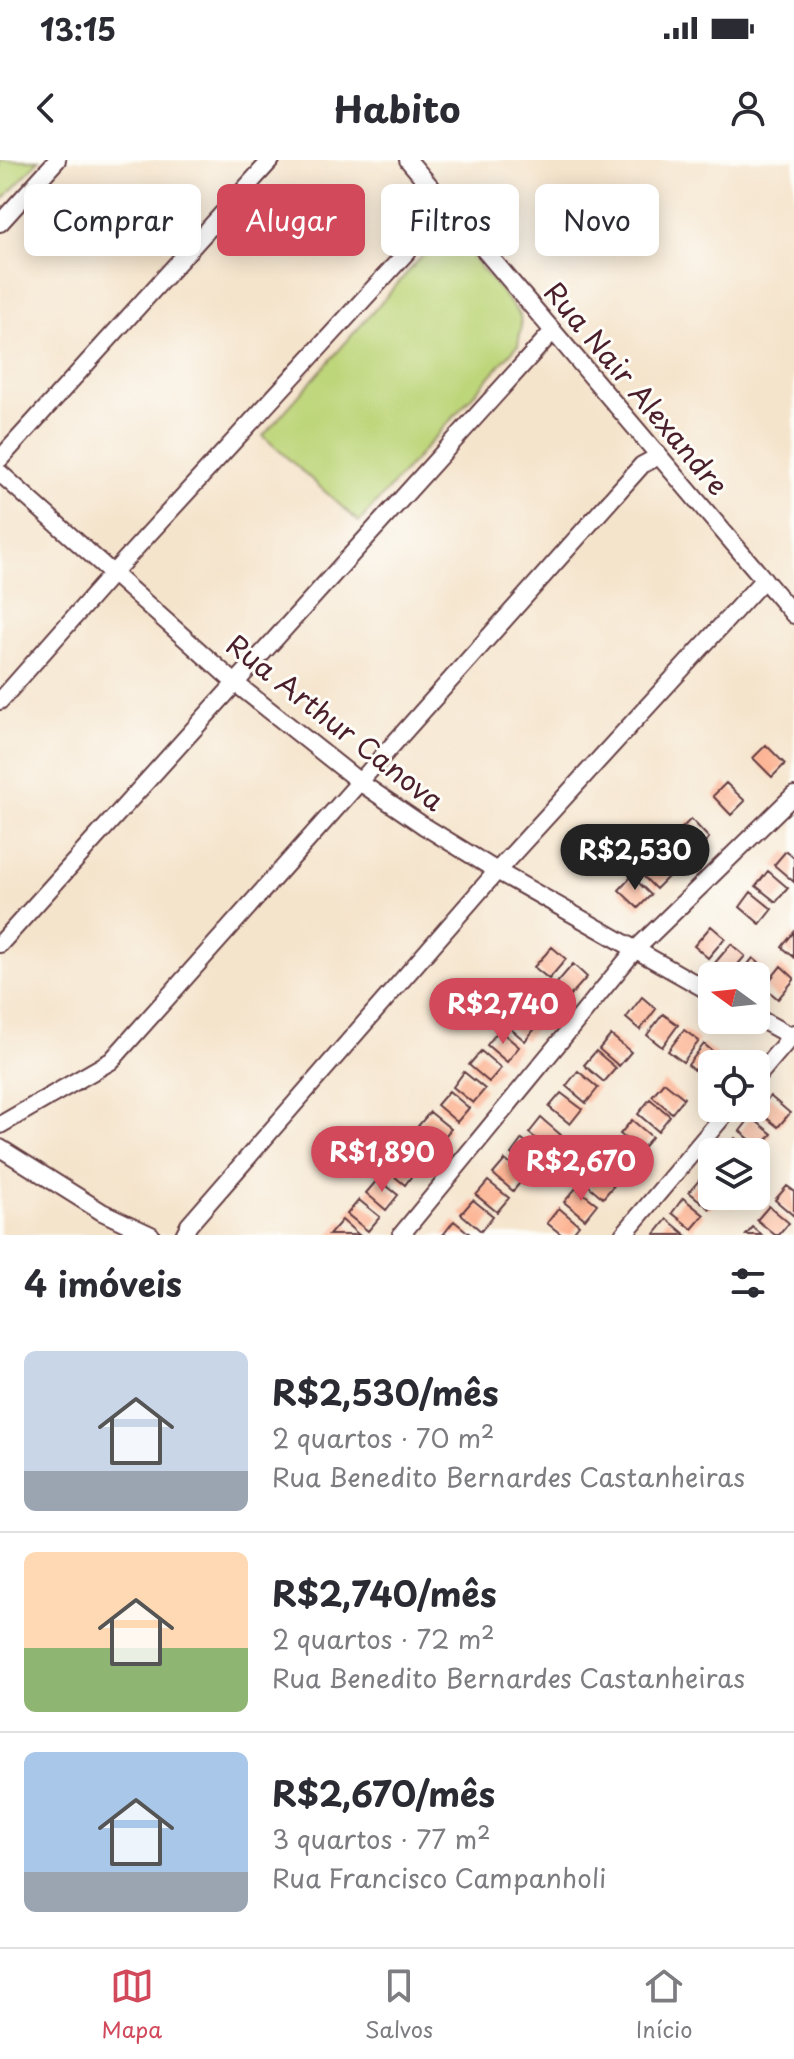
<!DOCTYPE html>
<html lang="pt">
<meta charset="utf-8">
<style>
:root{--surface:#fff;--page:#f2f2f3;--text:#2b2b33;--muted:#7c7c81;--line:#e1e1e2;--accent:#d1495b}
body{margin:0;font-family:"Playpen Sans",sans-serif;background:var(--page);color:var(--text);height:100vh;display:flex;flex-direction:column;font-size:30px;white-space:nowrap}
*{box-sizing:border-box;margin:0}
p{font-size:26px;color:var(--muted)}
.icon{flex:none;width:44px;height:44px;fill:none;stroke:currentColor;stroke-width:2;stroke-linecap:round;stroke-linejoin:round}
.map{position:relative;height:1075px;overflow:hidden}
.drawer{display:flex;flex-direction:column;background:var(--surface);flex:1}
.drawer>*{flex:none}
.top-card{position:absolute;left:24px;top:24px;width:746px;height:72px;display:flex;gap:16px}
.needle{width:52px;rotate:285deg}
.controls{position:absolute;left:698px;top:802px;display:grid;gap:16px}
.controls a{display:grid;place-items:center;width:72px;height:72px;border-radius:12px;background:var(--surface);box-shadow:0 4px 20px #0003;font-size:40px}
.price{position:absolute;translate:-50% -68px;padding:0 18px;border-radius:28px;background:var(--accent);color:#fff;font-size:26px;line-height:52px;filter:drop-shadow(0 2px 4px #0008)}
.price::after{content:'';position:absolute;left:50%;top:48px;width:24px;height:18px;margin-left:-12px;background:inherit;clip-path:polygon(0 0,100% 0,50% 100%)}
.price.on{background:#222;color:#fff}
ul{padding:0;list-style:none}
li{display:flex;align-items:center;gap:24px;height:200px;padding:0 24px}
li+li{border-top:2px solid var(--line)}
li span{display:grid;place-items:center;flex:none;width:224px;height:160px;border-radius:12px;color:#555}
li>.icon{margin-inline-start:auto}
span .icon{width:96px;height:96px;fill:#fffc;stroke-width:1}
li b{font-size:34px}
h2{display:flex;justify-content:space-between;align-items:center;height:96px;padding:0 24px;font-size:34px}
.chip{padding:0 28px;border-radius:12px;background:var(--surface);box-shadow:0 4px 20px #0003;font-size:28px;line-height:72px}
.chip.on{background:var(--accent);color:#fff}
.status{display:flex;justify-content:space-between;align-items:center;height:56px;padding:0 40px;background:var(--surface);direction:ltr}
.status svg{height:22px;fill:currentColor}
header{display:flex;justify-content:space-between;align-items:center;height:104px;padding:0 24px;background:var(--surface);font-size:36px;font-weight:700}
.dock{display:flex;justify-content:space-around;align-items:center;height:112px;border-top:2px solid var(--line);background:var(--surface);font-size:22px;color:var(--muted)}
.dock a{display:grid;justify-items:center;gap:4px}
.dock .on{color:var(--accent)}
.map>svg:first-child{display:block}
.green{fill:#bed67a;stroke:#847a52;stroke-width:2}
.building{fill:#fcad8a}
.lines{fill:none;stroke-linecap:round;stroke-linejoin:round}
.street-casing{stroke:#643d43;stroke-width:20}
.street{stroke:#fff;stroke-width:16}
.labels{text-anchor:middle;stroke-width:6;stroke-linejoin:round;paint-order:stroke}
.street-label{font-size:28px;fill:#4a1f2b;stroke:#fdfcf7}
</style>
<div class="status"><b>13:15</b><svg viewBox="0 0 49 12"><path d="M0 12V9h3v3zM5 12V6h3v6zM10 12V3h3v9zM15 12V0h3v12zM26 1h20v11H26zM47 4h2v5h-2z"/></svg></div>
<header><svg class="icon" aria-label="back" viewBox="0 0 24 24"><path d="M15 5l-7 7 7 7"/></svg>Habito<svg class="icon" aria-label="person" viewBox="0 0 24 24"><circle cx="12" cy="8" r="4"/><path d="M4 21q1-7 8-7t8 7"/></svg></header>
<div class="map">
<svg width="794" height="1075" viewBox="0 0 794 1075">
<rect width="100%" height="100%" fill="#fdfcf7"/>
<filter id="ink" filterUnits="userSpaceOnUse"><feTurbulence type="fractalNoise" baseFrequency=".0125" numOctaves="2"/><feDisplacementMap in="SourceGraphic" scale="16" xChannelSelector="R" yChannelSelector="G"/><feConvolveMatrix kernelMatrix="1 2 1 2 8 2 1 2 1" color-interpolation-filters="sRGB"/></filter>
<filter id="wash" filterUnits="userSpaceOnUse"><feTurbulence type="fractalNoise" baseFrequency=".006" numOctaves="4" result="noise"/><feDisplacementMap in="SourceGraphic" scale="32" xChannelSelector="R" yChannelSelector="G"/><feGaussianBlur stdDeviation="1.8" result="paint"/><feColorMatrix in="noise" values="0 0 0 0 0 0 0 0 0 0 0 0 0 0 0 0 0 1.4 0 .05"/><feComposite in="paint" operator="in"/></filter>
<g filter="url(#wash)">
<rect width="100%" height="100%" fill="#f5e4cc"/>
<path class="green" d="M0,0H39L0,43Z
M445,82L465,88L520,155L521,168L518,185L359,362L263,276L431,86Z"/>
<g id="blocks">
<path class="building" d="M766,585L785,604L772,617L753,598Z
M726,623L745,641L731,655L713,636Z
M691,659L709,678L696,691L678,672Z
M786,691L794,698V722L774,705Z
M651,697L669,716L656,729L637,710Z
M768,711L788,728L776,742L756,726Z
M632,716L651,735L638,748L619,730Z
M751,732L772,749L760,764L740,747Z
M711,766L725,778L708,798L694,786Z
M794,772V797L782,787Z
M731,784L745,796L728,816L714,804Z
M552,787L566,799L549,819L534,807Z
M753,798L767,810L756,824V816H738Z
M573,804L587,817L569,837L556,824Z
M781,806L794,818V820L778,839L764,827Z
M535,824L555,841L543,855L523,838Z
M642,837L656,849L640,870L626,858Z
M517,850L537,866L525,881L505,864Z
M663,854L678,865L662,887L647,875Z
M499,870L519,887L507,902L487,885Z
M684,870L699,881L683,902L668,891Z
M611,875L631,892L619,906L599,889Z
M704,884L718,896L703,917L688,905Z
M481,891L501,908L489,922L469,905Z
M596,891L616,908L604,922L584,905Z
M578,911L598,928L586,943L566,926Z
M464,912L485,929L473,943L453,927Z
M664,922L684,938L672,953L652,936Z
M449,931L469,948L457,962L437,945Z
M561,933L582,949L570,964L549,947Z
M770,936L790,953L778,967L758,951Z
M650,939L670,956L658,971L638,954Z
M430,952L451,969L439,983L418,966Z
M751,957L772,974L760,988L740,971Z
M541,958L561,975L549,989L529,973Z
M632,960L652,977L640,991L620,974Z
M413,973L433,989L421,1004L401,987Z
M735,978L753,992H723Z
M522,979L543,996L531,1011L511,994Z
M615,981L635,998L623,1012L603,995Z
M396,994L416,1010L405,1025L384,1008Z
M505,1000L525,1017L513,1031L493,1014Z
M595,1007L615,1024L603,1038L583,1021Z
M701,1018L712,1026V1036H720L710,1049L689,1032Z
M378,1019L398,1035L386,1050L366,1033Z
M488,1021L509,1038L497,1052L476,1035Z
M787,1026L794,1031V1056L775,1040Z
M576,1028L597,1044L585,1059L564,1042Z
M683,1038L704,1055L692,1069L672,1053Z
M359,1040L380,1057L368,1071L347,1054Z
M473,1040L493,1056L481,1071L461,1054Z
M769,1046L789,1063L779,1075H775L757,1060Z
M559,1048L579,1065L571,1075H562L547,1063Z
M667,1059L686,1075H657L655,1074Z
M342,1060L359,1075H329Z
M454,1061L471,1075H443Z
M753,1067L762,1075H746Z"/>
</g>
</g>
<g filter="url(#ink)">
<use href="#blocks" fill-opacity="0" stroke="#643d43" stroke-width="2"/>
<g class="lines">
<g class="street-casing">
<path id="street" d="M408,0L794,455
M0,63L57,0
M0,299L271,0
M0,313L234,522L361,623L424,666L497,711L712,833
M0,541L113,413L448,47
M0,784L553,171
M756,857L794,878
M756,918L794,873
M0,965L111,901L642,305L659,296
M0,988L102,1052L151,1075
M184,1075L189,1065L497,711L764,419
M401,1075L635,790L794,635
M623,1075L730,948"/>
</g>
<use href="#street" class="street"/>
</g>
</g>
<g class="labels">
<g class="street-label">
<text transform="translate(636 229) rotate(50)" y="10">Rua Nair Alexandre</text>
<text transform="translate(335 563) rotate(38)" y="10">Rua Arthur Canova</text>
</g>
</g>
</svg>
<div class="controls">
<a><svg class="needle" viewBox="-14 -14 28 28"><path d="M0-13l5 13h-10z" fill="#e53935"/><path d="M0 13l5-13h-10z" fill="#7c7c81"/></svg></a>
<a><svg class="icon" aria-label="locate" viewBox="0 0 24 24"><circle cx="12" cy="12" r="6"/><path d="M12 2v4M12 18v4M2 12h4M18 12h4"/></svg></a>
<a><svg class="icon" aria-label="layers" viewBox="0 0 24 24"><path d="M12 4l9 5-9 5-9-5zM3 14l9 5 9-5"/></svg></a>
</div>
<b class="price on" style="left:635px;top:732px">R$2,530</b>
<b class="price" style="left:503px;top:886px">R$2,740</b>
<b class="price" style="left:382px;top:1034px">R$1,890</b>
<b class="price" style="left:581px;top:1043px">R$2,670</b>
<div class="top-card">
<a class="chip">Comprar</a>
<a class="chip on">Alugar</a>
<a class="chip">Filtros</a>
<a class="chip">Novo</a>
</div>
</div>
<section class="drawer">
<h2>4 imóveis<svg class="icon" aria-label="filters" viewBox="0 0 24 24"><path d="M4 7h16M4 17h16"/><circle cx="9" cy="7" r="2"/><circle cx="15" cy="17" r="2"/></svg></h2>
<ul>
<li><span style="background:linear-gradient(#c9d6e8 75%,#9aa5b1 0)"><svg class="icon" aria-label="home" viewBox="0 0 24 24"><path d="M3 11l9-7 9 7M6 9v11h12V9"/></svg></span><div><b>R$2,530/mês</b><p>2 quartos · 70 m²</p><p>Rua Benedito Bernardes Castanheiras</p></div></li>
<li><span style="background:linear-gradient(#ffd9b3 60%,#8fb573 0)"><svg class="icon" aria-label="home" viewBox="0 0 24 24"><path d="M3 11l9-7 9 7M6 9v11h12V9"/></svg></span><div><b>R$2,740/mês</b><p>2 quartos · 72 m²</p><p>Rua Benedito Bernardes Castanheiras</p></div></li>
<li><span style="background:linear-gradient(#a9c7e8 75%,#9aa5b1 0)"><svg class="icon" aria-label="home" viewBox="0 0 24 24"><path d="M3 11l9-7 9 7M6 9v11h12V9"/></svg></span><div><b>R$2,670/mês</b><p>3 quartos · 77 m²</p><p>Rua Francisco Campanholi</p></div></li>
</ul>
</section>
<nav class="dock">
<a class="on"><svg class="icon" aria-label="map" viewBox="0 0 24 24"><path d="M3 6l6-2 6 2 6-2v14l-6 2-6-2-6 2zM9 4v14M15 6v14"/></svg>Mapa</a>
<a><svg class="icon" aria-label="saved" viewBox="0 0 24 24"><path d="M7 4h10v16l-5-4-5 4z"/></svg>Salvos</a>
<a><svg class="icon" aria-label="home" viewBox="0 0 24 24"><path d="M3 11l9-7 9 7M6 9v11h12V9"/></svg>Início</a>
</nav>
